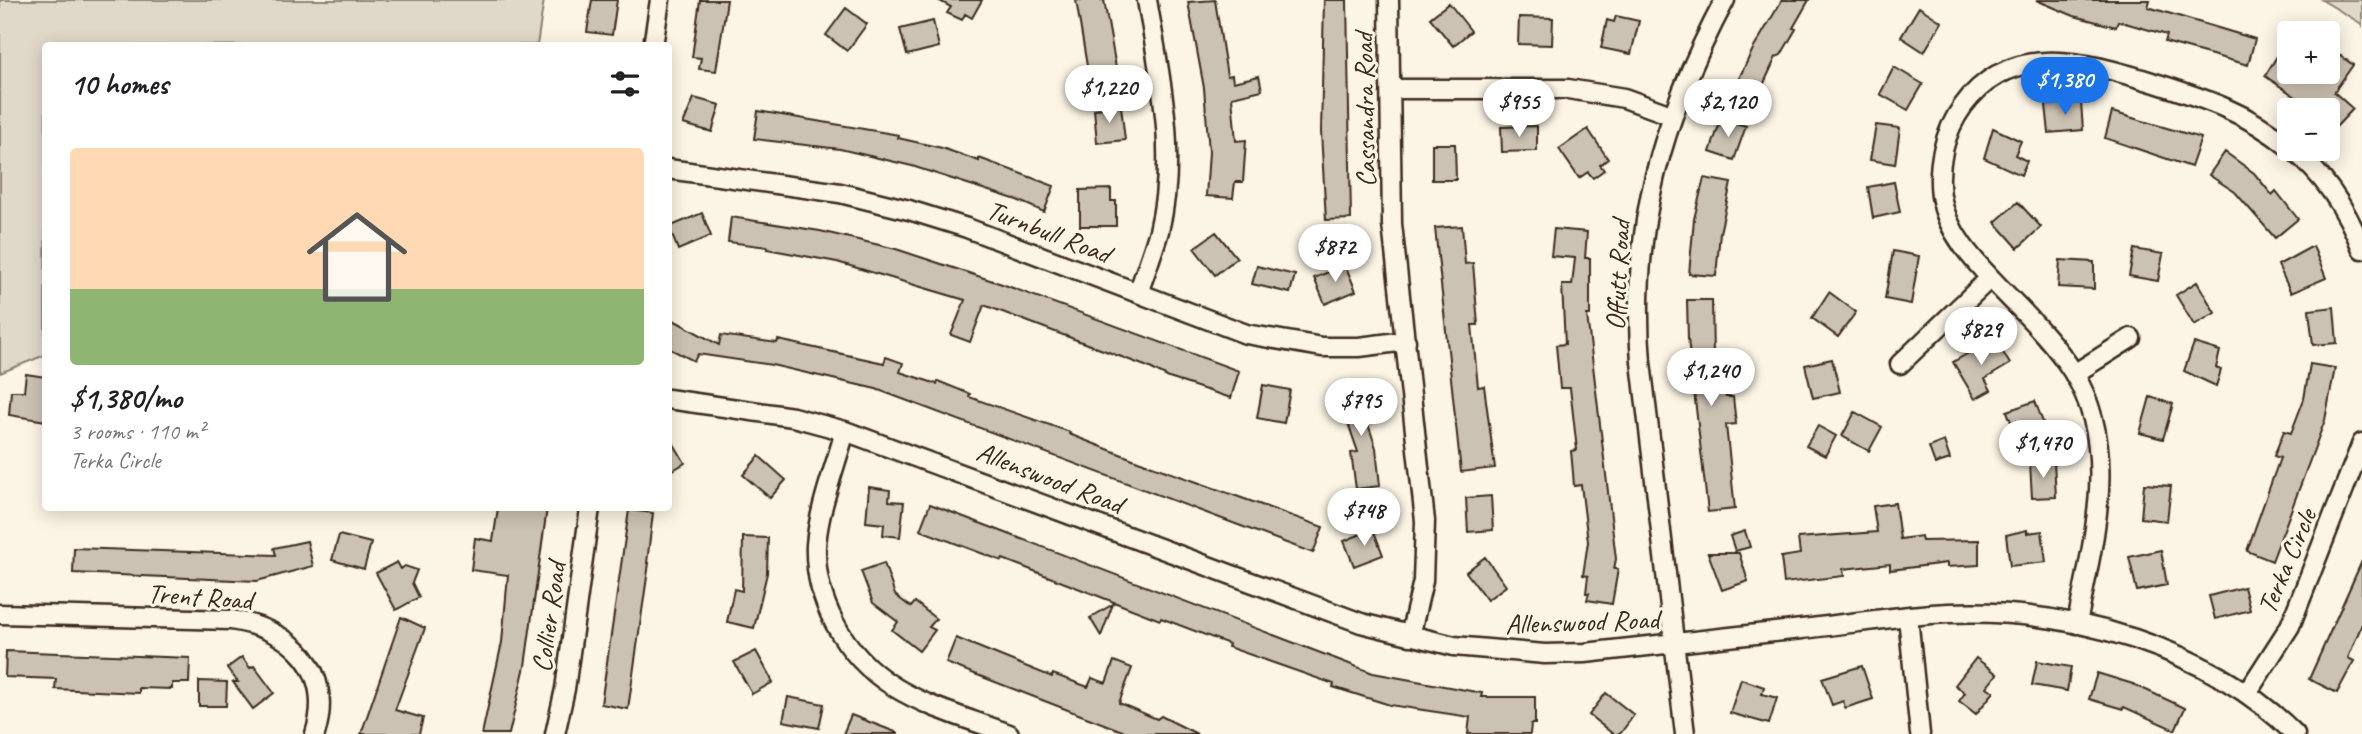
<!DOCTYPE html>
<meta charset="utf-8">
<style>
:root{--surface:#fff;--page:#f6f6f6;--text:#202124;--muted:#757577;--accent:#1a73e8}
body{margin:0;font-family:Caveat,sans-serif;background:var(--page);color:var(--text);height:100vh;display:flex;flex-direction:column;font-size:26px;white-space:nowrap}
*{box-sizing:border-box;margin:0}
p{font-size:23px;color:var(--muted)}
.icon{flex:none;width:38px;height:38px;fill:none;stroke:currentColor;stroke-width:2;stroke-linecap:round;stroke-linejoin:round}
.map{position:relative;flex:1;overflow:hidden}
.panel{position:absolute;left:42px;top:42px;width:630px;height:469px;display:flex;flex-direction:column;background:var(--surface);border-radius:7px;box-shadow:0 4px 18px #0003}
.panel>*{flex:none}
.controls{position:absolute;left:2277px;top:21px;display:grid;gap:14px}
.controls a{display:grid;place-items:center;width:63px;height:63px;border-radius:7px;background:var(--surface);box-shadow:0 4px 18px #0003;font-size:35px}
.price{position:absolute;translate:-50% -60px;padding:0 16px;border-radius:24px;background:#fff;color:#222;font-size:23px;line-height:46px;filter:drop-shadow(0 2px 4px #0008)}
.price::after{content:'';position:absolute;left:50%;top:42px;width:21px;height:16px;margin-left:-10px;background:inherit;clip-path:polygon(0 0,100% 0,50% 100%)}
.price.current{background:var(--accent);color:#fff}
ul{padding:0;list-style:none}
li{display:grid;align-content:center;gap:14px;height:371px;padding:0 28px}
li span{display:grid;place-items:center;height:217px;border-radius:7px;color:#555}
li>.icon{margin-inline-start:auto}
span .icon{width:126px;height:126px;fill:#fffc;stroke-width:1}
li b{font-size:30px}
h2{display:flex;justify-content:space-between;align-items:center;height:84px;padding:0 28px;font-size:30px}
.map>svg:first-child{display:block}
.green{fill:#e0d8c8;stroke:#8e8173;stroke-width:2}
.building{fill:#ccc2b3;stroke:#3b2a1e;stroke-width:2}
.lines{fill:none;stroke-linecap:round;stroke-linejoin:round}
.minor-casing{stroke:#3b2a1e;stroke-width:23}
.minor{stroke:#fcf5e5;stroke-width:18}
.labels{text-anchor:middle;stroke-width:6;stroke-linejoin:round;paint-order:stroke}
.street-label{font-size:28px;fill:#3b2a1e;stroke:#fcf5e5}
</style>
<div class="map">
<svg width="2362" height="734" viewBox="0 0 2362 734">
<rect width="100%" height="100%" fill="#fcf5e5"/>
<filter id="ink" filterUnits="userSpaceOnUse"><feTurbulence type="fractalNoise" baseFrequency=".0143" numOctaves="2"/><feDisplacementMap in="SourceGraphic" scale="14" xChannelSelector="R" yChannelSelector="G"/><feConvolveMatrix kernelMatrix="1 2 1 2 8 2 1 2 1" color-interpolation-filters="sRGB"/></filter>
<g filter="url(#ink)">
<path class="green" d="M0,0H544L537,45L46,46L45,355L0,373Z
M2322,0H2362V26L2360,23Z"/>
<path class="building" d="M592,0H617L612,35L587,32Z
M700,0H727L716,71L699,69L701,58L692,57Z
M938,0H982L972,18L965,14L962,20L947,13L951,7Z
M1076,0H1104L1118,79L1090,84Z
M1215,0L1227,76L1232,75L1233,82L1259,76L1262,90L1232,97L1236,141L1246,140L1243,182H1235L1233,198L1206,196L1209,152L1204,88L1188,2Z
M1324,0H1347L1351,219L1326,220L1321,132Z
M1782,0H1809L1793,28L1796,29L1781,55L1776,57L1754,105L1731,95L1752,51Z
M2036,0H2150L2148,7L2255,39L2248,65L2165,42L2167,35L2118,21L2116,27L2074,16Z
M1449,3L1471,31L1453,46L1430,18Z
M1919,7L1942,22L1924,52L1901,37Z
M846,8L867,24L847,51L826,35Z
M1616,16L1639,21L1631,54L1601,48L1607,20L1614,22Z
M1519,17L1553,18L1552,45L1518,44Z
M933,21L939,47L907,55L900,29Z
M2336,52L2353,65L2334,92L2353,109L2335,128L2328,121V110H2315L2265,76L2279,53L2289,60V72H2328V64Z
M1894,67L1923,84L1908,110L1880,94Z
M694,98L720,105L712,132L683,124Z
M2081,102L2083,130L2049,133L2046,105Z
M1121,106L1125,140L1097,143L1094,109Z
M758,111L899,135L898,138L942,148L979,161V158L1054,186L1044,212L1017,200L912,166L840,149L754,139Z
M2112,112L2201,138L2191,167L2105,138Z
M1721,119L1746,126L1734,160L1710,152Z
M1876,125L1900,128L1895,164L1870,160Z
M1537,126V151L1502,152L1501,127Z
M1993,128L2021,141L2015,155L2027,161L2021,175L1984,158Z
M1588,129L1608,159L1600,165L1604,170L1593,178L1588,172L1579,178L1559,149Z
M1432,144H1455L1456,180H1432Z
M2225,152L2254,173L2272,195L2276,191L2298,219L2275,238L2235,192L2209,175Z
M1704,178L1731,183L1720,233L1716,276L1689,274L1694,219Z
M1894,182L1900,212L1873,218L1868,187Z
M1111,189V201H1116V226H1080V190Z
M2018,202L2041,227L2018,248L1995,222Z
M702,213L711,236L678,250L669,227Z
M731,217L820,231L896,249L1002,284L1239,371L1231,398L1169,378L1148,367L984,305L970,342L951,335L965,300L837,262L767,249L768,247L728,242Z
M1462,226L1465,264L1473,263L1478,325H1472L1478,387L1484,386L1495,468L1461,472L1435,228Z
M1554,229L1587,232L1585,258H1590V315H1587L1616,559L1614,569H1618L1612,604L1587,600L1589,593H1586L1588,576L1583,575L1588,542L1581,485L1574,486L1573,473L1571,451L1577,450L1570,388H1560L1556,345L1565,344L1562,285H1572L1575,258L1551,256Z
M1216,232L1237,258L1215,275L1194,248Z
M2313,246L2326,278L2291,293L2278,265Z
M2134,249L2163,254L2158,281L2129,276Z
M1893,251L1919,256L1911,304L1885,299Z
M2060,260L2094,262V289L2058,287Z
M1345,265L1356,291L1325,304L1314,278Z
M1257,266L1295,275L1290,293L1252,284Z
M2197,282L2215,313L2194,325L2176,295Z
M1829,292L1856,312L1838,337L1812,318Z
M1687,300H1712L1713,359L1716,384L1724,383L1726,397H1733L1736,424L1726,425L1735,509L1708,512L1688,339Z
M2334,307L2337,343L2313,345L2309,310Z
M668,317L719,345L721,335L777,343L778,340L884,363L886,357L903,363L900,372L937,384L938,381L970,394L969,397L1070,432L1069,434L1138,461L1323,527L1313,553L876,389L772,365L698,354L694,361L668,348Z
M1994,338L2010,364L1985,379L1991,390L1975,399L1953,362Z
M2194,343L2220,351L2216,368L2221,370L2216,386L2184,371Z
M1832,359L1840,392L1813,398L1805,365Z
M2310,364L2335,368L2325,420L2272,561L2247,551L2280,458L2274,456L2284,431L2291,433L2304,399Z
M26,374L46,377V421L9,415L11,391H24Z
M1263,385L1290,390L1284,423L1257,418Z
M1361,386L1373,419L1367,421L1376,448L1380,486L1356,489L1351,453L1358,452L1338,394Z
M2150,397L2173,404L2163,439L2140,433Z
M2035,401L2047,433L2019,444L2007,411Z
M1855,412L1882,427L1869,451L1842,436Z
M1818,426L1836,436L1825,456L1806,446Z
M668,434L685,463L668,473Z
M1944,441L1950,459L1935,464L1929,447Z
M759,456L786,480L770,498L743,475Z
M2054,462L2056,497L2032,498L2030,463Z
M2144,484L2171,486L2167,521L2141,518Z
M869,487L890,490L889,501L904,502L900,537L883,535L884,524L866,522Z
M1491,496L1493,530L1468,532L1466,498Z
M1895,503L1900,539L1921,536L1922,541L1979,540V565L1947,567V563L1890,570V564L1843,569L1844,576L1784,583L1781,557L1800,554L1798,538L1877,532L1873,506Z
M930,504L1373,673L1482,693L1481,697H1535V724H1531L1530,734H1468L1470,717L1390,705L1333,687L1334,684L1228,647L1229,644L1161,618L1160,620L1003,559L1002,561L920,530Z
M498,508H547L525,666L509,734H482L502,642L508,575L471,570L475,538L493,541Z
M629,510L653,513L647,563H649L628,709L601,704Z
M1373,529L1383,555L1354,566L1344,541Z
M2027,530V533L2042,531L2046,562L2010,566L2006,535Z
M1745,531L1750,547L1735,551L1730,536Z
M339,535L371,543L364,569L332,560Z
M743,537L768,538L767,573L754,628L727,622L734,589L742,591Z
M307,541L313,566L257,581L73,573L74,548L276,555L274,548Z
M2161,550L2167,585L2137,591L2129,557Z
M1708,553H1739L1748,581L1722,590Z
M1485,557L1506,586L1487,600L1466,572Z
M2362,561V624L2348,658L2354,661L2337,693L2309,679Z
M397,562L401,569L405,566L417,570L412,583L419,597L396,610L376,573Z
M884,563L895,595L911,607L915,602L936,619L929,627L935,630L919,651L892,630L898,622L873,603L861,571Z
M2244,587L2250,610L2215,619L2209,596Z
M1113,604L1101,636L1090,618Z
M401,617L425,628L395,710L423,718L419,734H361Z
M956,638L1052,677L1053,674L1088,687L1092,678L1106,683L1114,661L1132,668L1119,703L1157,719L1161,716L1197,734H1130L946,663Z
M6,651L190,658L189,683H172V689L139,688V693L55,689L56,679L5,677Z
M756,651L773,682L752,694L734,662Z
M242,657L250,668L254,666L274,693L253,709L233,682H238L227,668Z
M1976,658L1997,674L1987,687L1994,692L1976,714L1959,701L1965,693L1955,685Z
M2037,661L2071,667L2067,691L2032,685Z
M1862,666L1873,699L1845,708L1843,701L1832,705L1822,678Z
M2097,673L2133,684L2185,708L2175,730L2124,707L2123,709L2089,699Z
M1741,679L1764,687L1762,694L1777,698L1769,724L1730,713Z
M199,681L227,682L226,706H199Z
M1606,693L1634,715L1620,734H1613L1589,715Z
M788,697L824,704L819,728L783,721Z
M851,715L898,733V734H843Z"/>
<g class="lines">
<g class="minor-casing">
<path id="minor" d="M1389,0L1392,224L1425,521L1423,581L1410,636
M653,46L660,0
M1391,89H1568L1624,98L1671,115
M2292,149C2324,175 2347,210 2362,249
M668,169L840,193L909,210L967,228L1246,334L1322,347H1359L1406,341
M1138,293C1145,273 1153,252 1159,231C1178,153 1160,77 1147,0
M1900,364L1990,278
M2074,374L2131,338
M668,399L793,417L845,431L1361,623L1454,646L1545,654L1585,653C1658,645 1730,637 1802,629C1850,624 1900,615 1949,613C2070,608 2208,647 2295,734
M845,431C835,468 819,507 816,545C815,572 822,599 834,622C872,695 938,707 1009,734
M0,614L231,620C291,629 335,670 315,734
M1908,617L1920,734
M2077,624C2092,542 2121,449 2073,372C2054,342 2028,317 2004,292C1978,265 1947,235 1941,196C1937,165 1944,132 1963,106C2011,40 2087,62 2152,82C2203,98 2247,112 2289,147
M2247,693L2290,626L2362,443
M555,734L565,689L590,508
M1685,734L1641,362C1630,227 1662,118 1725,0"/>
</g>
<use href="#minor" class="minor"/>
</g>
</g>
<g class="labels">
<g class="street-label">
<text transform="translate(1364 110) rotate(-91)" y="10">Cassandra Road</text>
<text transform="translate(1049 231) rotate(21)" y="10">Turnbull Road</text>
<text transform="translate(1617 275) rotate(-87)" y="10">Offutt Road</text>
<text transform="translate(1050 477) rotate(21)" y="10">Allenswood Road</text>
<text transform="translate(2286 561) rotate(-67)" y="10">Terka Circle</text>
<text transform="translate(200 596) rotate(4)" y="10">Trent Road</text>
<text transform="translate(548 617) rotate(-82)" y="10">Collier Road</text>
<text transform="translate(1582 621) rotate(-2)" y="10">Allenswood Road</text>
</g>
</g>
</svg>
<div class="controls">
<a>+</a>
<a>−</a>
</div>
<b class="price current" style="left:2065px;top:117px">$1,380</b>
<b class="price" style="left:1109px;top:125px">$1,220</b>
<b class="price" style="left:1519px;top:139px">$955</b>
<b class="price" style="left:1728px;top:139px">$2,120</b>
<b class="price" style="left:1335px;top:284px">$872</b>
<b class="price" style="left:1981px;top:367px">$829</b>
<b class="price" style="left:1711px;top:408px">$1,240</b>
<b class="price" style="left:1361px;top:438px">$795</b>
<b class="price" style="left:2043px;top:480px">$1,470</b>
<b class="price" style="left:1364px;top:548px">$748</b>
<section class="panel">
<h2>10 homes<svg class="icon" aria-label="filters" viewBox="0 0 24 24"><path d="M4 7h16M4 17h16"/><circle cx="9" cy="7" r="2"/><circle cx="15" cy="17" r="2"/></svg></h2>
<ul>
<li><span style="background:linear-gradient(#ffd9b3 65%,#8fb573 0)"><svg class="icon" aria-label="home" viewBox="0 0 24 24"><path d="M3 11l9-7 9 7M6 9v11h12V9"/></svg></span><div><b>$1,380/mo</b><p>3 rooms · 110 m²</p><p>Terka Circle</p></div></li>
</ul>
</section>
</div>
